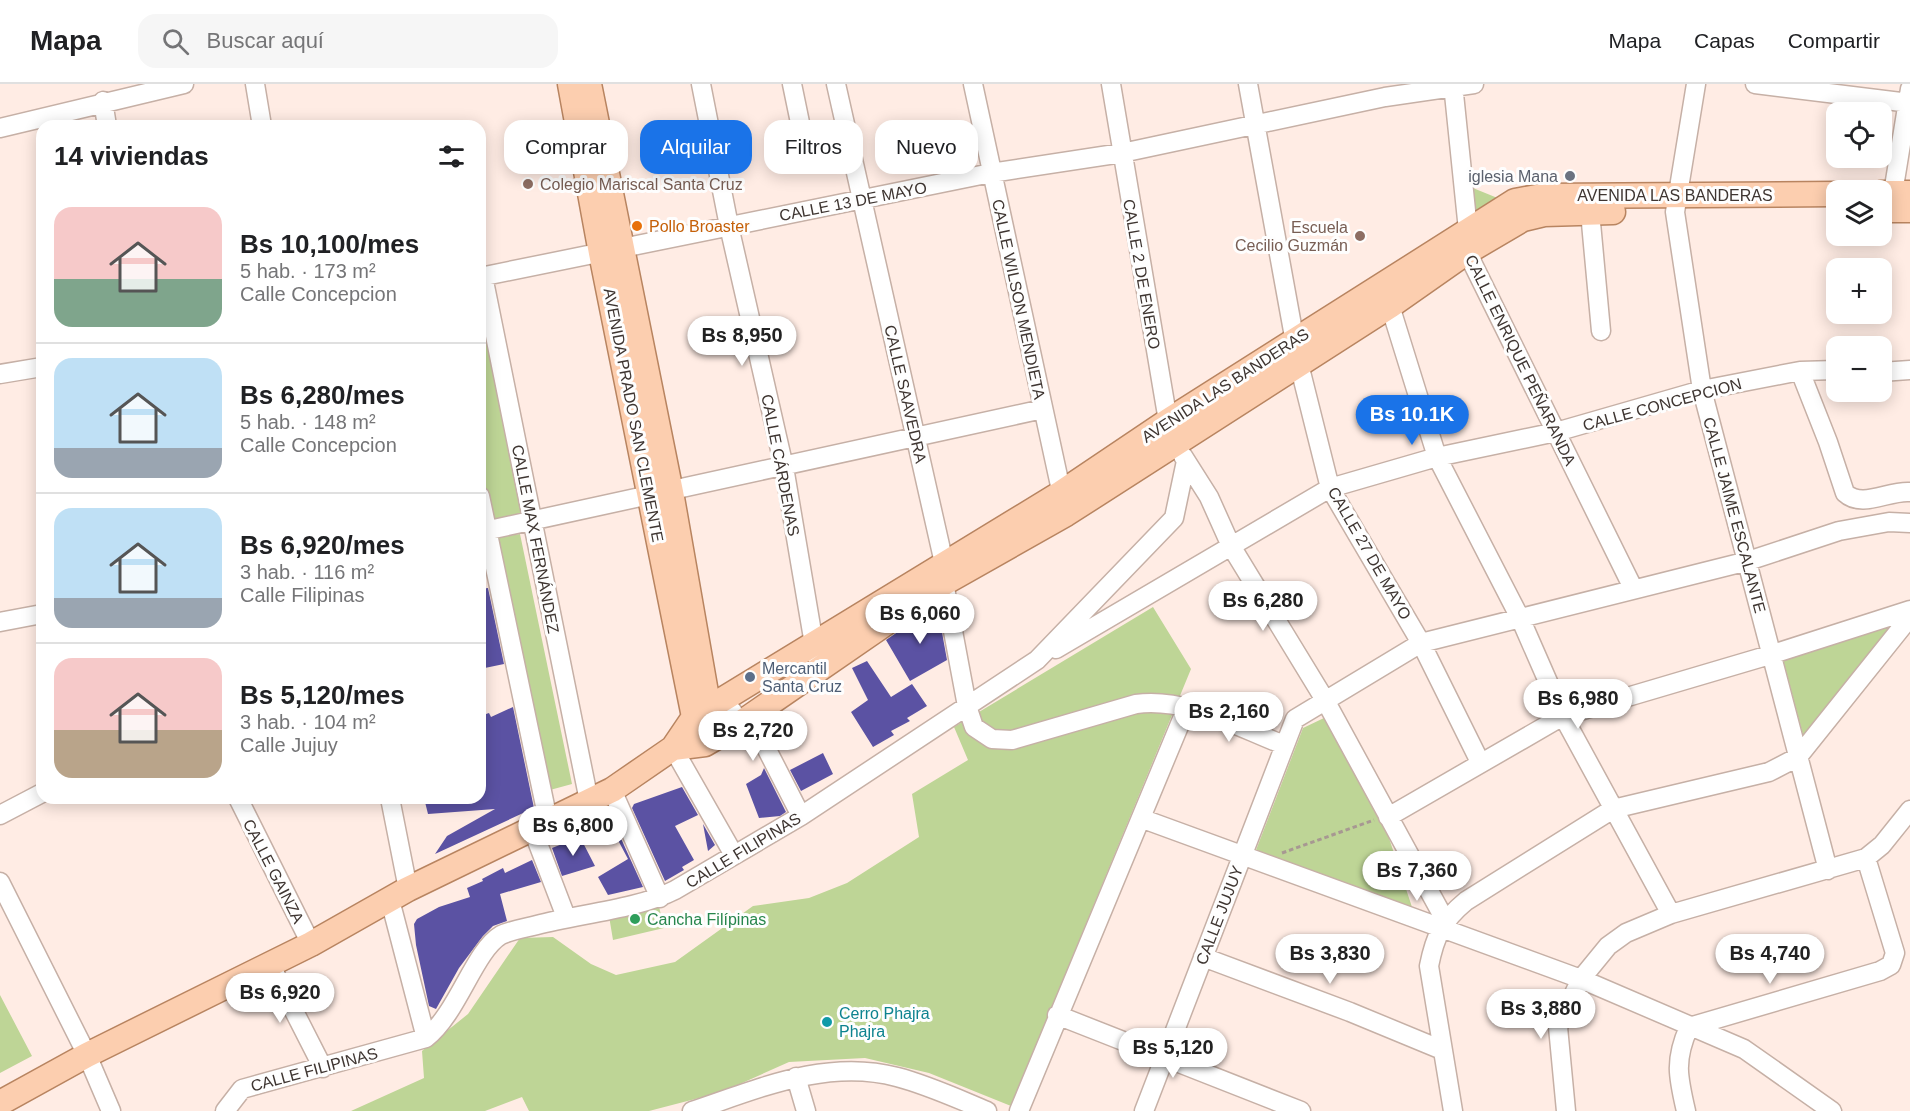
<!DOCTYPE html>
<html lang="es">
<meta charset="utf-8">
<style>
:root{--surface:#fff;--page:#f6f6f6;--text:#202124;--muted:#757577;--line:#e0e0e0;--accent:#1a73e8}
body{margin:0;font-family:Arial,sans-serif;background:var(--page);color:var(--text);height:100vh;display:flex;flex-direction:column;font-size:22px;white-space:nowrap}
*{box-sizing:border-box;margin:0}
p{font-size:20px;color:var(--muted)}
.icon{flex:none;width:33px;height:33px;fill:none;stroke:currentColor;stroke-width:2;stroke-linecap:round;stroke-linejoin:round}
.map{position:relative;flex:1;overflow:hidden}
.details{position:absolute;left:36px;top:36px;width:450px;height:684px;display:flex;flex-direction:column;background:var(--surface);border-radius:18px;box-shadow:0 3px 15px #0003}
.details>*{flex:none}
.top-card{position:absolute;left:504px;top:36px;width:570px;height:54px;display:flex;gap:12px}
.tools{position:absolute;left:1826px;top:18px;display:grid;gap:12px}
.tools a{display:grid;place-items:center;width:66px;height:66px;border-radius:12px;background:var(--surface);box-shadow:0 3px 15px #0003;font-size:30px}
.price{position:absolute;translate:-50% -51px;padding:0 14px;border-radius:21px;background:#fff;color:#222;font-size:20px;line-height:39px;filter:drop-shadow(0 2px 3px #0008)}
.price::after{content:'';position:absolute;left:50%;top:36px;width:18px;height:14px;margin-left:-9px;background:inherit;clip-path:polygon(0 0,100% 0,50% 100%)}
.price.active{background:var(--accent);color:#fff}
ul{padding:0;list-style:none}
li{display:flex;align-items:center;gap:18px;height:150px;padding:0 18px}
li+li{border-top:2px solid var(--line)}
li span{display:grid;place-items:center;flex:none;width:168px;height:120px;border-radius:18px;color:#555}
li>.icon{margin-inline-start:auto}
span .icon{width:72px;height:72px;fill:#fffc;stroke-width:1}
li b{font-size:26px}
h2{display:flex;justify-content:space-between;align-items:center;height:72px;padding:0 18px;font-size:26px}
.chip{padding:0 21px;border-radius:18px;background:var(--surface);box-shadow:0 3px 15px #0003;font-size:21px;line-height:54px}
.chip.active{background:var(--accent);color:#fff}
header{display:flex;align-items:center;gap:36px;box-sizing:border-box;height:84px;padding:0 30px;background:var(--surface);border-bottom:2px solid var(--line)}
header strong{font-size:28px}
nav{display:flex;gap:33px;margin-inline-start:auto;font-size:21px}
.search{width:420px;height:54px;background:var(--page);display:flex;align-items:center;gap:15px;box-sizing:border-box;padding:0 21px;border-radius:18px;color:var(--muted);font-size:22px}
.map>svg:first-child{display:block}
.green{fill:#bed596}
.building{fill:#5b52a3}
.lines{fill:none;stroke-linecap:round;stroke-linejoin:round}
.minor-casing{stroke:#c6b0a6;stroke-width:21}
.major-casing{stroke:#b88460;stroke-width:27}
.path{stroke:#a79892;stroke-width:3;stroke-dasharray:4.5 3;stroke-linecap:butt}
.minor{stroke:#fff;stroke-width:18}
.major{stroke:#fcceaf;stroke-width:24}
.worship-dot{fill:#6b7280;stroke:#fefefe;stroke-width:2}
.education-dot{fill:#8d6e63;stroke:#fefefe;stroke-width:2}
.food-dot{fill:#e8710a;stroke:#fefefe;stroke-width:2}
.service-dot{fill:#5c6f8a;stroke:#fefefe;stroke-width:2}
.leisure-dot{fill:#2e9e5b;stroke:#fefefe;stroke-width:2}
.culture-dot{fill:#0f9aa8;stroke:#fefefe;stroke-width:2}
.labels{text-anchor:middle;stroke-width:6;stroke-linejoin:round;paint-order:stroke}
.worship-label{font-size:16px;fill:#5b616d;stroke:#fefefe;text-anchor:end}
.education-label{font-size:16px;fill:#785e54;stroke:#fefefe;text-anchor:start}
.street-label{font-size:16px;fill:#3e3531;stroke:#fefefe}
.food-label{font-size:16px;fill:#c56008;stroke:#fefefe;text-anchor:start}
.service-label{font-size:16px;fill:#4e5e75;stroke:#fefefe;text-anchor:start}
.leisure-label{font-size:16px;fill:#27864d;stroke:#fefefe;text-anchor:start}
.culture-label{font-size:16px;fill:#0d838f;stroke:#fefefe;text-anchor:start}
</style>
<header>
<strong>Mapa</strong>
<div class="search"><svg class="icon" aria-label="search" viewBox="0 0 24 24"><circle cx="10" cy="10" r="6"/><path d="M15 15l6 6"/></svg>Buscar aquí</div>
<nav><a>Mapa</a><a>Capas</a><a>Compartir</a></nav>
</header>
<div class="map">
<svg width="1910" height="1027" viewBox="0 0 1910 1027">
<rect width="100%" height="100%" fill="#ffece4"/>
<path class="green" d="M1468,102L1500,115L1474,130Z
M480,217L525,430L491,437L480,381Z
M520,450L572,700L550,706L496,454Z
M1153,523L1191,585L1011,1022L929,989L865,974L789,978L722,1008L649,1027H529L522,1013L485,1027H351L424,994L422,967L468,930L520,854L553,853L591,880L616,891L675,878L753,822L809,814L847,799L919,753L912,710L968,676L954,643Z
M1904,525L1804,655L1781,568Z
M1324,634L1382,733L1415,832L1384,815L1256,766L1303,644Z
M657,814L664,844L613,856L608,826Z
M0,911L32,972L0,989Z"/>
<path class="building" d="M488,504L504,580L480,585V505Z
M937,521L947,576L910,597L886,556Z
M867,577L891,613L912,600L927,622L907,634L910,637L891,647L894,651L873,663L851,628L868,616L852,584Z
M513,623L534,724L435,770L447,752L495,725L428,730L424,714H480V632L489,629L491,633Z
M784,627L792,644L785,648L789,655L777,659L768,642Z
M823,669L833,690L801,707L790,686Z
M764,684L786,728L780,732L759,734L746,700L761,691Z
M682,703L698,731L675,742L694,776L682,783L684,786L665,797L632,724L634,720Z
M614,739L643,803L608,811L598,793L628,775L610,741Z
M703,740L715,761L708,767Z
M580,753L595,782L562,792L552,764Z
M532,776L541,798L500,810L507,837L493,842L483,852L459,884L436,925L429,922L416,861L414,840L417,835L439,823L470,813L467,804L483,797L482,795L503,784L505,789Z"/>
<g class="lines">
<g class="minor-casing">
<path id="minor" d="M255,0L262,42
M701,0L729,142L784,383L816,572
M792,0L804,58
M836,0L944,479V499L967,622L974,643L992,655L1012,656L1136,620C1186,613 1237,643 1284,661
M973,0L1064,420
M1111,0L1168,337L1172,347
M1248,0L1299,280L1330,404L1421,559L1480,678
M1453,0L1468,146L1467,168L1633,504
M1696,0L1675,128L1702,306L1828,786
M1755,0L1910,19
M103,17L107,42
M0,44L184,0
M1888,118L1893,109L1910,5
M1590,128L1601,247
M483,192L589,717
M480,193L991,89L1122,69L1385,13L1474,0
M1387,212L1437,373L1521,536L1563,632L1671,830
M1800,287L1828,358L1845,409C1862,425 1889,406 1910,408
M1881,288L1910,286
M0,290L42,283
M1183,372L1209,413L1231,462L1325,616L1445,836
M480,412L548,736
M480,448L1043,325
M0,538L42,530
M1056,565L1330,404L1437,373L1556,348L1702,306L1800,287L1836,286
M724,616L741,639L757,646L801,732
M673,664L734,771
M612,706L660,814
M238,714L311,860
M390,714L408,805
M0,731L42,709
M1388,733L1563,632L1773,570L1910,526
M1143,735L1581,895L1744,965L1832,1027
M532,744L566,833
M0,798L87,971L111,1027
M390,816L426,954
M1203,873L1350,928L1442,966
M270,880L323,984
M1057,931L1301,1027
M796,993L806,1027
M225,1027L242,1005L426,954C458,929 474,867 501,851C512,846 525,844 537,841C579,830 638,825 675,806L801,732L1037,576L1174,434L1186,377
M692,1027C758,1005 827,974 897,993C928,1001 958,1015 987,1027
M1019,1027L1187,623
M1144,1027L1295,635L1421,559L1748,477L1839,447L1889,438L1910,439
M1453,1027L1429,882C1435,852 1442,837 1466,817L1613,725L1769,688L1798,673L1910,533
M1566,1027L1558,943L1581,895L1608,862L1626,849L1671,830L1866,774L1882,761L1910,726
M1686,1027C1678,993 1674,976 1689,943L1880,887L1891,881L1895,869L1866,774"/>
</g>
<g class="major-casing">
<path id="major" d="M570,0L601,169L694,633L699,645
M589,0L671,408L708,620
M1881,109H1910
M1881,126H1910
M673,664L705,660L741,639L944,499L1066,430L1390,222L1467,168L1523,135L1544,130L1613,128
M0,1019L87,971L311,860L408,805L612,706L673,664L694,633L1061,409L1168,337L1515,117L1542,112L1836,110"/>
</g>
<path class="path" d="M1282,769L1374,736"/>
<use href="#minor" class="minor"/>
<use href="#major" class="major"/>
</g>
<circle class="worship-dot" cx="1570" cy="92" r="6"/>
<g class="education-dot">
<circle cx="528" cy="100" r="6"/>
<circle cx="1360" cy="152" r="6"/>
</g>
<circle class="food-dot" cx="637" cy="142" r="6"/>
<circle class="service-dot" cx="750" cy="593" r="6"/>
<circle class="leisure-dot" cx="635" cy="835" r="6"/>
<circle class="culture-dot" cx="827" cy="938" r="6"/>
<g class="labels">
<g class="worship-label">
<text x="1558" y="98">iglesia Mana</text>
</g>
<g class="education-label">
<text x="540" y="106">Colegio Mariscal Santa Cruz</text>
<text x="1348" y="149" text-anchor="end">Escuela<tspan x="1348" dy="18">Cecilio Guzmán</tspan></text>
</g>
<g class="street-label">
<text x="1675" y="117">AVENIDA LAS BANDERAS</text>
<text transform="translate(853 117) rotate(-11)" y="6">CALLE 13 DE MAYO</text>
<text transform="translate(1142 190) rotate(80)" y="6">CALLE 2 DE ENERO</text>
<text transform="translate(1019 215) rotate(78)" y="6">CALLE WILSON MENDIETA</text>
<text transform="translate(1521 276) rotate(64)" y="6">CALLE ENRIQUE PEÑARANDA</text>
<text transform="translate(1225 301) rotate(-33)" y="6">AVENIDA LAS BANDERAS</text>
<text transform="translate(906 310) rotate(77)" y="6">CALLE SAAVEDRA</text>
<text transform="translate(1662 320) rotate(-15)" y="6">CALLE CONCEPCION</text>
<text transform="translate(634 331) rotate(79)" y="6">AVENIDA PRADO SAN CLEMENTE</text>
<text transform="translate(781 381) rotate(79)" y="6">CALLE CÁRDENAS</text>
<text transform="translate(1735 431) rotate(75)" y="6">CALLE JAIME ESCALANTE</text>
<text transform="translate(536 455) rotate(79)" y="6">CALLE MAX FERNÁNDEZ</text>
<text transform="translate(1370 469) rotate(60)" y="6">CALLE 27 DE MAYO</text>
<text transform="translate(743 766) rotate(-31)" y="6">CALLE FILIPINAS</text>
<text transform="translate(274 787) rotate(63)" y="6">CALLE GAINZA</text>
<text transform="translate(1219 831) rotate(-69)" y="6">CALLE JUJUY</text>
<text transform="translate(314 985) rotate(-15)" y="6">CALLE FILIPINAS</text>
</g>
<g class="food-label">
<text x="649" y="148">Pollo Broaster</text>
</g>
<g class="service-label">
<text x="762" y="590">Mercantil<tspan x="762" dy="18">Santa Cruz</tspan></text>
</g>
<g class="leisure-label">
<text x="647" y="841">Cancha Filípinas</text>
</g>
<g class="culture-label">
<text x="839" y="935">Cerro Phajra<tspan x="839" dy="18">Phajra</tspan></text>
</g>
</g>
</svg>
<div class="tools">
<a><svg class="icon" aria-label="locate" viewBox="0 0 24 24"><circle cx="12" cy="12" r="6"/><path d="M12 2v4M12 18v4M2 12h4M18 12h4"/></svg></a>
<a><svg class="icon" aria-label="layers" viewBox="0 0 24 24"><path d="M12 4l9 5-9 5-9-5zM3 14l9 5 9-5"/></svg></a>
<a>+</a>
<a>−</a>
</div>
<b class="price" style="left:742px;top:283px">Bs 8,950</b>
<b class="price active" style="left:1412px;top:362px">Bs 10.1K</b>
<b class="price" style="left:1263px;top:548px">Bs 6,280</b>
<b class="price" style="left:920px;top:561px">Bs 6,060</b>
<b class="price" style="left:1578px;top:646px">Bs 6,980</b>
<b class="price" style="left:1229px;top:659px">Bs 2,160</b>
<b class="price" style="left:753px;top:678px">Bs 2,720</b>
<b class="price" style="left:573px;top:773px">Bs 6,800</b>
<b class="price" style="left:1417px;top:818px">Bs 7,360</b>
<b class="price" style="left:1330px;top:901px">Bs 3,830</b>
<b class="price" style="left:1770px;top:901px">Bs 4,740</b>
<b class="price" style="left:280px;top:940px">Bs 6,920</b>
<b class="price" style="left:1541px;top:956px">Bs 3,880</b>
<b class="price" style="left:1173px;top:995px">Bs 5,120</b>
<div class="top-card">
<a class="chip">Comprar</a>
<a class="chip active">Alquilar</a>
<a class="chip">Filtros</a>
<a class="chip">Nuevo</a>
</div>
<section class="details">
<h2>14 viviendas<svg class="icon" aria-label="filters" viewBox="0 0 24 24"><path d="M4 7h16M4 17h16"/><circle cx="9" cy="7" r="2"/><circle cx="15" cy="17" r="2"/></svg></h2>
<ul>
<li><span style="background:linear-gradient(#f6c9c9 60%,#7fa58c 0)"><svg class="icon" aria-label="home" viewBox="0 0 24 24"><path d="M3 11l9-7 9 7M6 9v11h12V9"/></svg></span><div><b>Bs 10,100/mes</b><p>5 hab. · 173 m²</p><p>Calle Concepcion</p></div></li>
<li><span style="background:linear-gradient(#bfe0f5 75%,#9aa5b1 0)"><svg class="icon" aria-label="home" viewBox="0 0 24 24"><path d="M3 11l9-7 9 7M6 9v11h12V9"/></svg></span><div><b>Bs 6,280/mes</b><p>5 hab. · 148 m²</p><p>Calle Concepcion</p></div></li>
<li><span style="background:linear-gradient(#bfe0f5 75%,#9aa5b1 0)"><svg class="icon" aria-label="home" viewBox="0 0 24 24"><path d="M3 11l9-7 9 7M6 9v11h12V9"/></svg></span><div><b>Bs 6,920/mes</b><p>3 hab. · 116 m²</p><p>Calle Filipinas</p></div></li>
<li><span style="background:linear-gradient(#f6c9c9 60%,#b9a48a 0)"><svg class="icon" aria-label="home" viewBox="0 0 24 24"><path d="M3 11l9-7 9 7M6 9v11h12V9"/></svg></span><div><b>Bs 5,120/mes</b><p>3 hab. · 104 m²</p><p>Calle Jujuy</p></div></li>
</ul>
</section>
</div>
